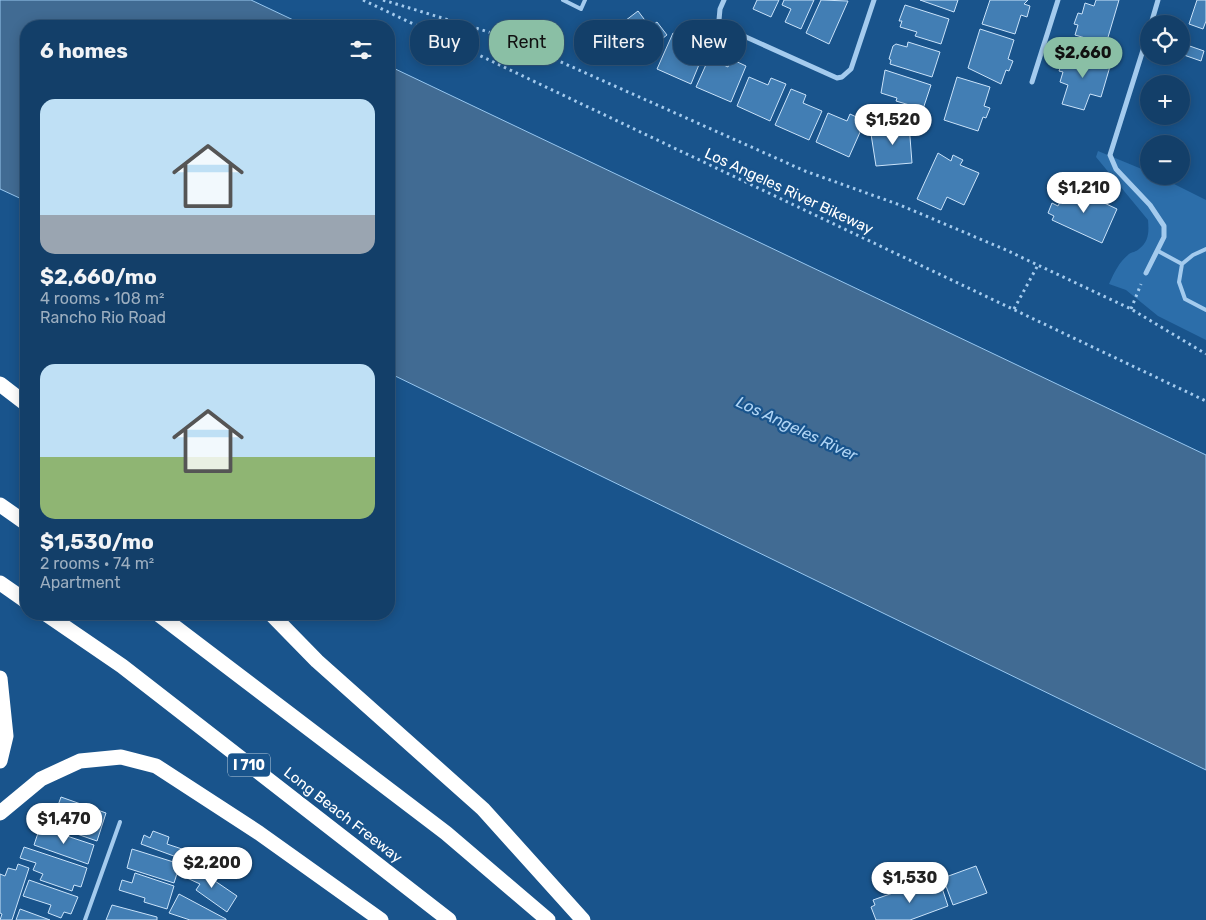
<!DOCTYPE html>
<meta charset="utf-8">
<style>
:root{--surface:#133f69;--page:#204a71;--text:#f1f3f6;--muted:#9dafc0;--line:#32587d;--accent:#8abfa5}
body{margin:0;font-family:Rubik,sans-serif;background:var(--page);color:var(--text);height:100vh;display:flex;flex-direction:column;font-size:19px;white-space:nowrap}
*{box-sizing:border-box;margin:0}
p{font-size:16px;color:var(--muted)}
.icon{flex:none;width:28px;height:28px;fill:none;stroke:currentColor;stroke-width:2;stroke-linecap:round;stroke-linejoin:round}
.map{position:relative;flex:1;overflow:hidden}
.drawer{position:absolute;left:20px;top:20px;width:375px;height:600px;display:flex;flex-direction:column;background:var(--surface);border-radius:20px;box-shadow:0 2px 12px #0003,0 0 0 1px var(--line)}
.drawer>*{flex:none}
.banner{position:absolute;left:410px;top:20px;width:475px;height:45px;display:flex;gap:10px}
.buttons{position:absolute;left:1140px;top:15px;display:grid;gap:10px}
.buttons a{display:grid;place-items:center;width:50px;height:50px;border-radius:50%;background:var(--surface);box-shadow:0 2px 12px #0003,0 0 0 1px var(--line);font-size:25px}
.price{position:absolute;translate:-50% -42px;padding:0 11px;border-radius:18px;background:#fff;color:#222;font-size:16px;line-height:32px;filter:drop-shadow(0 1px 2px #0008)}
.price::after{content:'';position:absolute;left:50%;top:30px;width:15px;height:11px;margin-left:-8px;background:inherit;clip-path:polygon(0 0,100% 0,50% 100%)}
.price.on{background:var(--accent);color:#111}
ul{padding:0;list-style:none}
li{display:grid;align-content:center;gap:10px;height:265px;padding:0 20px}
li span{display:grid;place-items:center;height:155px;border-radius:15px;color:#555}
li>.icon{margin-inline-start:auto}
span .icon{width:90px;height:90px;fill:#fffc;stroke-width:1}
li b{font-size:21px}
h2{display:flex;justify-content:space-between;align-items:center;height:60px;padding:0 20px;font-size:21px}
.chip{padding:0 18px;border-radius:20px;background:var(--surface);box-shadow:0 2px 12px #0003,0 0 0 1px var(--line);font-size:18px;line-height:45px}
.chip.on{background:var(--accent);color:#111}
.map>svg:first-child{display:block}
.green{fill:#2c6eaa}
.water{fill:#416b93;stroke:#97c7f0}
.building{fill:#427eb4;stroke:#cae3fa}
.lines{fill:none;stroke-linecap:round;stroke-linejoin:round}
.path{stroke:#a4cbee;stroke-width:3;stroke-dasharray:2.5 4;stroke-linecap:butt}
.lane{stroke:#a4cbee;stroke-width:4}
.street{stroke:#a4cbee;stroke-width:5}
.highway{stroke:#fff;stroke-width:15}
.labels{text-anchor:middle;stroke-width:4.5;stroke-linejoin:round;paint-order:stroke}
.shield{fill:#19548c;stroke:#baccdc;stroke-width:1}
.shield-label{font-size:14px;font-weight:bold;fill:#fff}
.street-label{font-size:15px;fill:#fff;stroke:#19548c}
.water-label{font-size:16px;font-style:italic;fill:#b0d5f5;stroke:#19548c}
</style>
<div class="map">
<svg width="1206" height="920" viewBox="0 0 1206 920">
<rect width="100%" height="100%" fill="#19548c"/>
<path class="green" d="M1098,151L1149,172V176H1158L1206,200V340L1158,316L1126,290L1109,284C1114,273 1119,262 1129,254C1132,252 1136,252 1139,249C1149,241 1149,232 1148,220L1096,157Z"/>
<path class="water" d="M0,0H251L306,26H26V201L0,189Z
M389,66L1206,455V770L389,373Z"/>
<path class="building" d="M757,0H779L771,17L753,9Z
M784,0H814L801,29L785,22L791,9L782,5Z
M821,0L848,1L829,44L806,33Z
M920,0H958L954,12Z
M990,0H1028L1024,4L1030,6L1027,17L1021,15L1015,34L982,24Z
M1096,0H1119L1106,44L1075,35L1078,25L1074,24L1078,13L1082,14L1085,3L1094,6Z
M1197,0H1206V21L1203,29L1189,24Z
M905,5L949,19L941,44L915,36L917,32L900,27L902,21H899Z
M638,11L650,27L657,22L667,35L636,59L613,30Z
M980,29L1014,40L1008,59L1013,61L1009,71L1006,70L1001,84L968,68Z
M673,33L688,39L684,46L703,55L691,84L657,69Z
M908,42L940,52L932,77L890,64L891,60L889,59L893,46L896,44L907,47Z
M1181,43L1204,51L1201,61L1181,54Z
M1070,51L1111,63L1101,97L1090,94L1084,110L1062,104L1068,85L1060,82L1063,72L1059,71L1063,59L1067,60Z
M709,58L728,67L731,59L746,66L731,102L696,87Z
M885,70L931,85L923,109L896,101L897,98L881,93Z
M749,77L768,85L771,78L786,84L770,121L737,106Z
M957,77L990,87L984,106L990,108L986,118L983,117L978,131L944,120Z
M791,89L806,95L803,103L822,111L809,140L775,125Z
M828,113L847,121L850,114L865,121L849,157L816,142Z
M909,124L912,163L876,166L871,134L891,133L890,126Z
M938,153L951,161L953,155L963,160L960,165L979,173L964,205L947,197L941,210L917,199Z
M1068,186L1117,209L1102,243L1052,220L1054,216L1048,213L1052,203L1058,206Z
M61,797L106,813L97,841L51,825Z
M40,827L94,845L88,864L34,845Z
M153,831L169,837L167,844L185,850L182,859L141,844L144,835L150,838Z
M24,847L87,868L81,887L74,885L72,891L40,880L43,874L33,870L36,863L20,858Z
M132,849L180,864L174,883L127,868Z
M18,864L29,868L12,920H0L2,914L0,913V874L5,876L8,868L16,870Z
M193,866L237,896L227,912L196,890L200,884L187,878L186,874Z
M976,866L987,893L953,905L943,878Z
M135,873L174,886L167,909L144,902L145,898L119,890L122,880L132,883Z
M29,880L78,897L71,914L64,912L61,918L48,913L51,905L23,896Z
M940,882L948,906L910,920H876L871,907L875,905L873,900L910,887L912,892Z
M179,894L226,919V920H190L169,913Z
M112,905L157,917V920H106Z
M20,909L50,920H16Z"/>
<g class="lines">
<path class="path" d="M363,0L1206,401
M383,0L505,37L805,171L900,205L1006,250L1131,309L1206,354
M1014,309L1038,265
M1131,309L1141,284"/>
<path class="lane" d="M563,0L581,9L585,0
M1206,249L1193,255L1182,264L1179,282L1185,299L1206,310
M1158,251L1182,264
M85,920L120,822"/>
<path class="street" d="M724,0L720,9L719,20L726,28L837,78L842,77L851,69L874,0
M1151,24L1158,0
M1032,82L1058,0
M1146,273L1164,237V226L1150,205L1116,169L1110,155L1149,31"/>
<path class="highway" d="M0,384L26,404
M0,505L26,523
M0,583L26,601
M46,614L122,666L449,920
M158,614L446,833L548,920
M271,614L317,661L483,809L583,920
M0,678L6,736L0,761
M0,813L41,779L80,761L121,757L156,766L259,833L381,920"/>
</g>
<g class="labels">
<rect class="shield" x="228" y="753.5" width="42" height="23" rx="4"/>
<g class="shield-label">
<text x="249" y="770">I 710</text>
</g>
<g class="street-label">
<text transform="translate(789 191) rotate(25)" y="5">Los Angeles River Bikeway</text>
<text transform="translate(343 815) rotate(38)" y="5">Long Beach Freeway</text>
</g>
<g class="water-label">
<text transform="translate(797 428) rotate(25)" y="6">Los Angeles River</text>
</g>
</g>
</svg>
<div class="buttons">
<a><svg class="icon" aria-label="locate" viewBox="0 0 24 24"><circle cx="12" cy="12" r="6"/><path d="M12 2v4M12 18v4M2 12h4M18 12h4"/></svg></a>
<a>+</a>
<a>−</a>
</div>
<b class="price on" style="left:1083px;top:79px">$2,660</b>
<b class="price" style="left:893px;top:146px">$1,520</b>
<b class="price" style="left:1084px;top:214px">$1,210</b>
<b class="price" style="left:64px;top:845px">$1,470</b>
<b class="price" style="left:212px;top:889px">$2,200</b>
<b class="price" style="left:910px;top:904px">$1,530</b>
<div class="banner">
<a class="chip">Buy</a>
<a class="chip on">Rent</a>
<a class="chip">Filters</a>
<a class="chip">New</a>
</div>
<section class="drawer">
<h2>6 homes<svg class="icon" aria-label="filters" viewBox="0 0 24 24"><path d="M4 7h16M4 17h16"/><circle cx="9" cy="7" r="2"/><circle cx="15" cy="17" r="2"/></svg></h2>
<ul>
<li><span style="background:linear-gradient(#bfe0f5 75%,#9aa5b1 0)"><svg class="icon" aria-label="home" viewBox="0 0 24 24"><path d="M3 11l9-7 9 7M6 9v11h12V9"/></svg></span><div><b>$2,660/mo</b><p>4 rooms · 108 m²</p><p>Rancho Rio Road</p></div></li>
<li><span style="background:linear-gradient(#bfe0f5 60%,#8fb573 0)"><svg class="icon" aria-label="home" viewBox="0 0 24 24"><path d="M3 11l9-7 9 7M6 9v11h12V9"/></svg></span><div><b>$1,530/mo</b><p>2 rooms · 74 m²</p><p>Apartment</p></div></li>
</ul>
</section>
</div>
